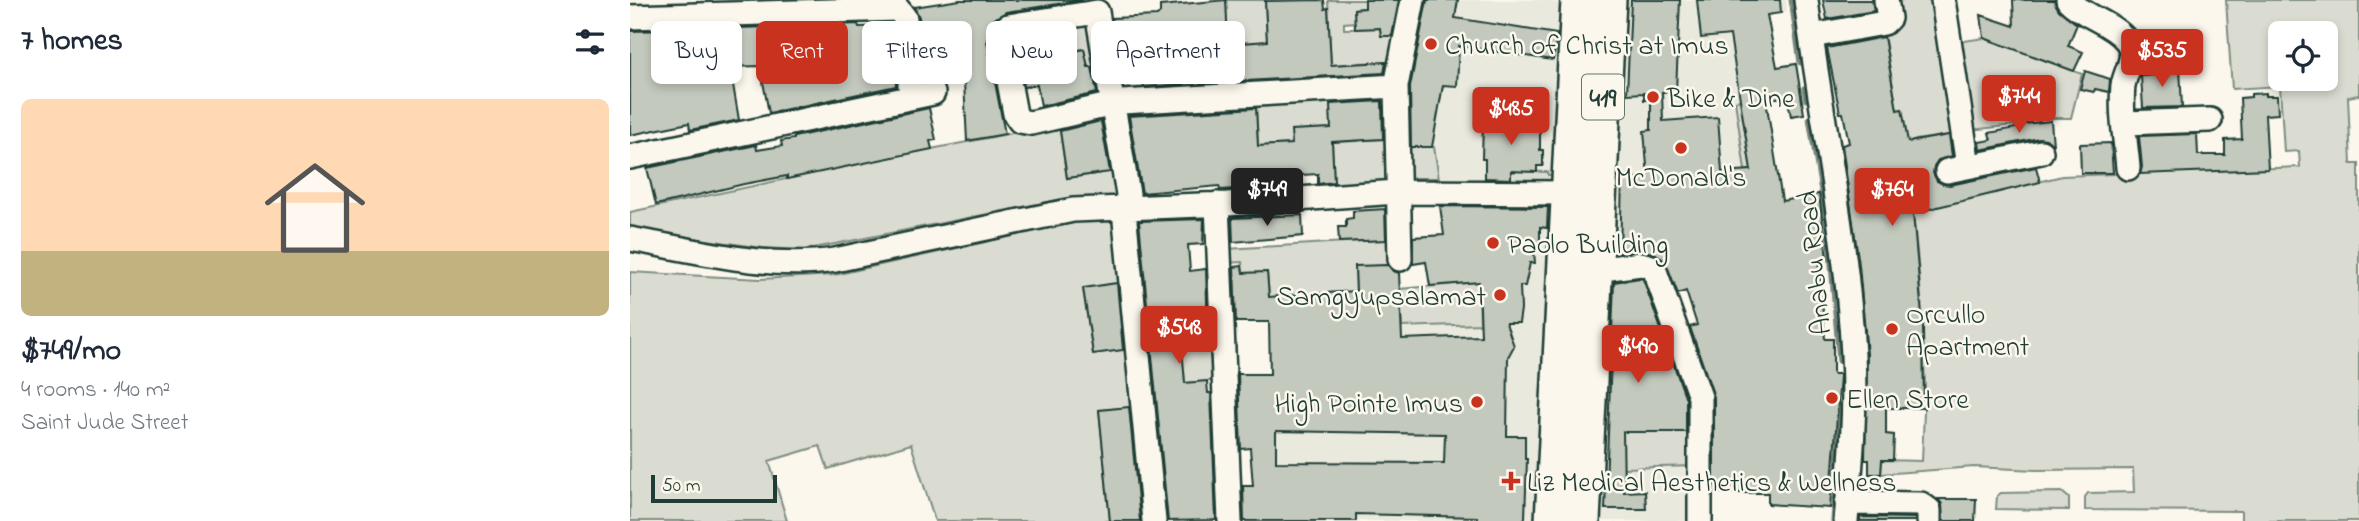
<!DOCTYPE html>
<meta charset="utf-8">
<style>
:root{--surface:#fff;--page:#f2f2f3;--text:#1f2937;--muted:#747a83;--accent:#c8321e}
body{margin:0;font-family:"Indie Flower",sans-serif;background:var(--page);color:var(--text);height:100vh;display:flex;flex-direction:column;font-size:26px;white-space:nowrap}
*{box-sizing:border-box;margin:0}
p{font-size:23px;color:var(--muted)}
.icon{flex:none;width:38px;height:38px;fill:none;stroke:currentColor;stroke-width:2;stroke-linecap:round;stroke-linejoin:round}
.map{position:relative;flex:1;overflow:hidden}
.details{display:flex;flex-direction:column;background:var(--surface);width:630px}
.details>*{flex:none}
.banner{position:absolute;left:21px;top:21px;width:665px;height:63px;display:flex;gap:14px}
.tools{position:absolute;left:1638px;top:21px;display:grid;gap:14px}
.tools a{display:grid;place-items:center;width:70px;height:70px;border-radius:10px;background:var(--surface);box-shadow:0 4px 10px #0003;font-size:35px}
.scale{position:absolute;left:21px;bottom:18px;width:126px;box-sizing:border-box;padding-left:7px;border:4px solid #1f3d34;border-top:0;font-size:19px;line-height:24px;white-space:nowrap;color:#1f3d34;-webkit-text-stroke:5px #fbf7ec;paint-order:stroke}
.price{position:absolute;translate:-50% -60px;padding:0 16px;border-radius:7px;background:var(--accent);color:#fff;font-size:23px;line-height:46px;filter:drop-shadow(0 2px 4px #0008)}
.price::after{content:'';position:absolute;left:50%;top:42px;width:21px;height:16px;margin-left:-10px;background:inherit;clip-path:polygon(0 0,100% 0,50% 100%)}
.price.active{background:#222;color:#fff}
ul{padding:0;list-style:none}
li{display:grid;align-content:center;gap:14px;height:371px;padding:0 21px}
li span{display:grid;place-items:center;height:217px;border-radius:10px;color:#555}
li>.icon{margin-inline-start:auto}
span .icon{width:126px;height:126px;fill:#fffc;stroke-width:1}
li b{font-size:30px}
h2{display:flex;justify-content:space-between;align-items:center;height:84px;padding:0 21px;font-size:30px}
.tag{padding:0 24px;border-radius:10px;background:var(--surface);box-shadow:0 4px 10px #0003;font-size:24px;line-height:63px}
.tag.active{background:var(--accent);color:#fff}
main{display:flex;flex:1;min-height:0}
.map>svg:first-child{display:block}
.built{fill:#eae9de}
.green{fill:#dbdcd1;stroke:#7d8c82;stroke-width:2;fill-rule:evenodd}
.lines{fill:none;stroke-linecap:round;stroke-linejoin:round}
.stream{stroke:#74847b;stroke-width:5}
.building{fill:#c4c9be;stroke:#1f3d34;stroke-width:2;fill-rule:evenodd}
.minor-casing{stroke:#1f3d34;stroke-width:28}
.highway-casing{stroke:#1f3d34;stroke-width:40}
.minor{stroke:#fbf7ec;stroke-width:23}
.highway{stroke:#fbf7ec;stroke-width:35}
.poi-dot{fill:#c8321e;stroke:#fbf7ec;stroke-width:2.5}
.labels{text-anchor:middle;stroke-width:5;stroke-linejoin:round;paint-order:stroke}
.shield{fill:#fbf7ec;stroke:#61756b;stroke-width:2}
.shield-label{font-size:26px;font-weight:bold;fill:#1f3d34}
.poi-label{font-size:28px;fill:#1f3d34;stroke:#fbf7ec;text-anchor:start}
.street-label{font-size:28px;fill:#1f3d34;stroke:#fbf7ec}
</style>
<main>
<section class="details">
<h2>7 homes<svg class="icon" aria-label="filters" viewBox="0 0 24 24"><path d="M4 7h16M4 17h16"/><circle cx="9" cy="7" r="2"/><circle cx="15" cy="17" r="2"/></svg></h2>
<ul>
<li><span style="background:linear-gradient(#ffd9b3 70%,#c2b280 0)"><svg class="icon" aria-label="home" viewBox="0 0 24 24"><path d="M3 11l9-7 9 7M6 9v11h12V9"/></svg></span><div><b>$749/mo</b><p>4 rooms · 140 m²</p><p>Saint Jude Street</p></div></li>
</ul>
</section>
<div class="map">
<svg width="1729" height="521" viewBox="0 0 1729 521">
<rect width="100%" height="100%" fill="#fbf7ec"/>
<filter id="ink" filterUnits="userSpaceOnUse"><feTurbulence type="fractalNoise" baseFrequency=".0143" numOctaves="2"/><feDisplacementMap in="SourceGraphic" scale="14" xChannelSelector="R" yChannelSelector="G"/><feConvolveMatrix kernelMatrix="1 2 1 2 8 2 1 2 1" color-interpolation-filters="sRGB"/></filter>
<g filter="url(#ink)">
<path class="built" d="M828,0H919L932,5L925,181L809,178L803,140Z
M987,0H1156L1157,12L1101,22L1131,240L976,261Z
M809,204H924L909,521H646V382H640L639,297L820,284Z
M1065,466V521H964L966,469Z"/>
<path class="green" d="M596,0H635L637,42L612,43L614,71L599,72V89L555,91L552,46L571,45L574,37L575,45L598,44Z
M698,0H735V8L724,9L725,22L714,23V29L750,28L751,36L768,35L757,80L756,62L728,63L729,81L716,82L715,64L701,65Z
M1260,0H1308L1326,134L1286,140L1269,150L1272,110H1267L1253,29Z
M1596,0H1729V95L1718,97L1721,164H1729V521H1611V511L1455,510V497L1458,493L1504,492L1503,469L1406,470L1344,467L1251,474L1252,460L1292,461L1295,386L1291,297L1285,230L1282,213L1432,176L1670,167L1669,151L1654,152L1650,86L1602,89ZM1650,33H1696V79H1650Z
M454,20L463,26L471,65L458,67L454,49L431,54L425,26Z
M1354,38L1452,74L1441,118H1422L1421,121L1341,130L1327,42Z
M700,97L702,142L728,141L732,131V140L754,139L756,182L704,185L702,142L662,130V144L628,146L626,102Z
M1110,100L1121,170H1115L1105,101Z
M429,124L437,178L486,171L489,197L440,201L439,198L174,250L133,248L0,229V212L260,157Z
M769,146L804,147L809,178H772Z
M881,171L918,172V175H925V181L881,180Z
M484,217L492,283L453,289L463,354L500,349L504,407L469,410L480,521H305L281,444L198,469L190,446L139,461L157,521H0V272L130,279L204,275L456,220Z
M765,239L766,265L725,267L726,291L639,297L637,272L613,273L612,262L597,263V249Z
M849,282L850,324L772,327L770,289Z
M586,334L590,380L555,383L551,337Z
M1065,431V466L993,468V432Z
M1432,492L1439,498V510L1366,509L1367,496L1371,493Z"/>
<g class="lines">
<path class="stream" d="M1161,0L1170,63
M1174,88L1176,100
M1179,118L1199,240L1209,361
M1203,521L1211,404"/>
</g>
<path class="building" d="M330,0H453L376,12L364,19L360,26L357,41L375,134L337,141L334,82L313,83L307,80L294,81L289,17L284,7Z
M596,0L598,44L552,46L554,84L514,87L513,83L493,84L482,18L527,16L530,13V6Z
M694,0L695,9L698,8L701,65L756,62L754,73L599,82V72L614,71L612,43L637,41L635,1Z
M735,0H769L762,36H751L750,28L725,29L724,9L735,8Z
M797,0H828L825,18L927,34V37L923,60L829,46L827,86L813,85L802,147H781L780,87Z
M1001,0H1050L1046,91L1032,92L1033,121L1088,117L1092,172L1121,170L1100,35L1071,38L1067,0H1150L1151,13L1137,15L1147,67L1166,64L1174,114L1161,116L1157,96L1136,100L1152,201L1189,194L1197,258L1189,259L1195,339H1203V374H1210V376L1200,508L1138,504V493H1084V397L1060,327L1067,325L1056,291L1048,294L1036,263L1026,254L1010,250L990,253L992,179L1018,177L1014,131L1021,130V100H1014V93L997,94Z
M1193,0H1242L1244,11L1197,19Z
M1383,0H1424L1429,10L1447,24L1438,46L1453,52L1444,71L1354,38L1351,15L1384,26Z
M228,24L229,27L255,26L257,57L264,56L266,86L139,113L130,66L100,67L109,120L60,130L59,123L0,135V31L43,30V37H71V29L142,27V28Z
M427,33L431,54L454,49L458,67H462L467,93L411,106L407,85L394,87L385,39Z
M1254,37L1267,110L1272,109L1278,142L1319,135L1322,156L1308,160L1304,166L1303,173L1307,181L1313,184L1320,185L1406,167L1410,182L1283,213L1293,327L1294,408H1256V434L1264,435L1263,460H1252L1251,474H1239V460H1235L1237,354L1229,265L1212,145L1219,143L1213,113H1210L1197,48Z
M1550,68L1552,107L1513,108L1511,76L1525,75V69Z
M1455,71L1480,79L1479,92L1465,89L1464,92L1450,89Z
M1636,93V96H1647L1648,114L1635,115L1638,169L1510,174L1512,167L1509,136L1567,134L1568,155H1595V140L1612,139L1610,98L1621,97V94Z
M752,101L753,139L702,142L704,182L688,184V174L654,176L655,186L590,190L589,186L512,193L499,116L626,108L628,146L662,144L661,130L701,128L700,104Z
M299,108L306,140L300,141L302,149L157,179V176L114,184L26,205L17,168L126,145L127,150L152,146L151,141L164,139V137Z
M858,118L910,119V150H913V166H907V172L881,171V179L855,178V159H852L853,122H858Z
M471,121L480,172L437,178L430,131Z
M1421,121L1423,145L1416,139L1409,138L1350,150L1349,142L1361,140L1359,133L1386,128V125Z
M1481,143L1483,173H1451L1450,144Z
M810,206L918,207L917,228L910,227V251H904L905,263H900L895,286H890L891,309L889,323H876L884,346L878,357L877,436H895V459H897L895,518L893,521H847V517L726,514V521H614L613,486H623L620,448L611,449L608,374H640L639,322H606L604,267L612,266L613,273L637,272L639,297L726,291L725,266L758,265L763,271L769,273L772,339L851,336L849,282L800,286L796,262L783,264V237L814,235ZM646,431L815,434L814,463L646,462Z
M755,209L756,240L709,242L708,227H716V219L723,218V211Z
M672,215L673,236L603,242L602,218Z
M574,219L573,244L558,245L560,271L576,269L578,335L551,337L555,383L577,381L578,393H581L586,520L538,521L509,221Z
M1010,278L1013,279L1056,399V432H993L994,492L1015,491L1016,509H975L984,282Z
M487,283L493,350L463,354L453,288Z
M499,407L510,521H480L469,410Z
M1308,499H1346L1345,521H1313L1312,504Z
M1230,517L1285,518V521H1230Z"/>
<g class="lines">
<g class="minor-casing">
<path id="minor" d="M1176,0C1191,119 1217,236 1223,355C1226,411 1221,466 1216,521
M1313,0L1338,166
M1438,0C1454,17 1481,22 1496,40C1509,55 1495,71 1493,86C1490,113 1496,142 1498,168
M467,12L378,26L373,30L371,38L385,114L390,121L401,123L492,102L766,86
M467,12L498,194L495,221L524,521
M0,17L268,9L275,18L281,97
M1182,36L1254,23L1259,18L1256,0
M1494,123L1580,120
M0,157L303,93
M1317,171L1411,152
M587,204L600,521
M0,239C67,251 137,270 205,260L443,210L597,204L767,192L951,193
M770,259L766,86L783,0
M965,270L1011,264L1022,267L1025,271L1070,397V521
M1217,503L1291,504L1299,510V521"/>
</g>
<g class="highway-casing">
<path id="highway" d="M923,521L949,0
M952,521L978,0"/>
</g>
<use href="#minor" class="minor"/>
<use href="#highway" class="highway"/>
</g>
</g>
<g class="poi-dot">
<circle cx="801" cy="44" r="7"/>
<circle cx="1023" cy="97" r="7"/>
<circle cx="1051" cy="148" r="7"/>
<circle cx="863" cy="243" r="7"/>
<circle cx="870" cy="295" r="7"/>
<circle cx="1262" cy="329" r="7"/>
<circle cx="1202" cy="398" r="7"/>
<circle cx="847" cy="402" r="7"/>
<path d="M877.5 470.5h7v7h7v7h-7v7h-7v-7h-7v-7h7z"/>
</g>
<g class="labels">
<rect class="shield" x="952" y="74.5" width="42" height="45" rx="5"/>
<g class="shield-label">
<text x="973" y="106">419</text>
</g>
<g class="poi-label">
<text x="815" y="54">Church of Christ at Imus</text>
<text x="1037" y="107">Bike &amp; Dine</text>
<text x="1051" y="186" text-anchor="middle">McDonald's</text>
<text x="877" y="253">Paolo Building</text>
<text x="856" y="305" text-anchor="end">Samgyupsalamat</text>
<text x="1276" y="323">Orcullo<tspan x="1276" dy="32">Apartment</tspan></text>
<text x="1216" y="408">Ellen Store</text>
<text x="833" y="412" text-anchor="end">High Pointe Imus</text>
<text x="897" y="491">Liz Medical Aesthetics &amp; Wellness</text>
</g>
<g class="street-label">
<text transform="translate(1183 263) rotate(-96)" y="10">Anabu Road</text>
</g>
</g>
</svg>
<div class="tools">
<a><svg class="icon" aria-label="locate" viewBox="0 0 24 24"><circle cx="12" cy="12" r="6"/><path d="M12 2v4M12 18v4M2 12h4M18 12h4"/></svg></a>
</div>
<div class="scale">50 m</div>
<b class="price" style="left:1532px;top:89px">$535</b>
<b class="price" style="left:1389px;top:135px">$744</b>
<b class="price" style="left:881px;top:147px">$485</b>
<b class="price active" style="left:637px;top:228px">$749</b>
<b class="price" style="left:1262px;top:228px">$764</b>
<b class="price" style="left:549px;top:366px">$548</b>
<b class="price" style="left:1008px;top:385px">$490</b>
<div class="banner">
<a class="tag">Buy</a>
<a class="tag active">Rent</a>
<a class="tag">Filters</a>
<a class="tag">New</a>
<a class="tag">Apartment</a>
</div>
</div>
</main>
